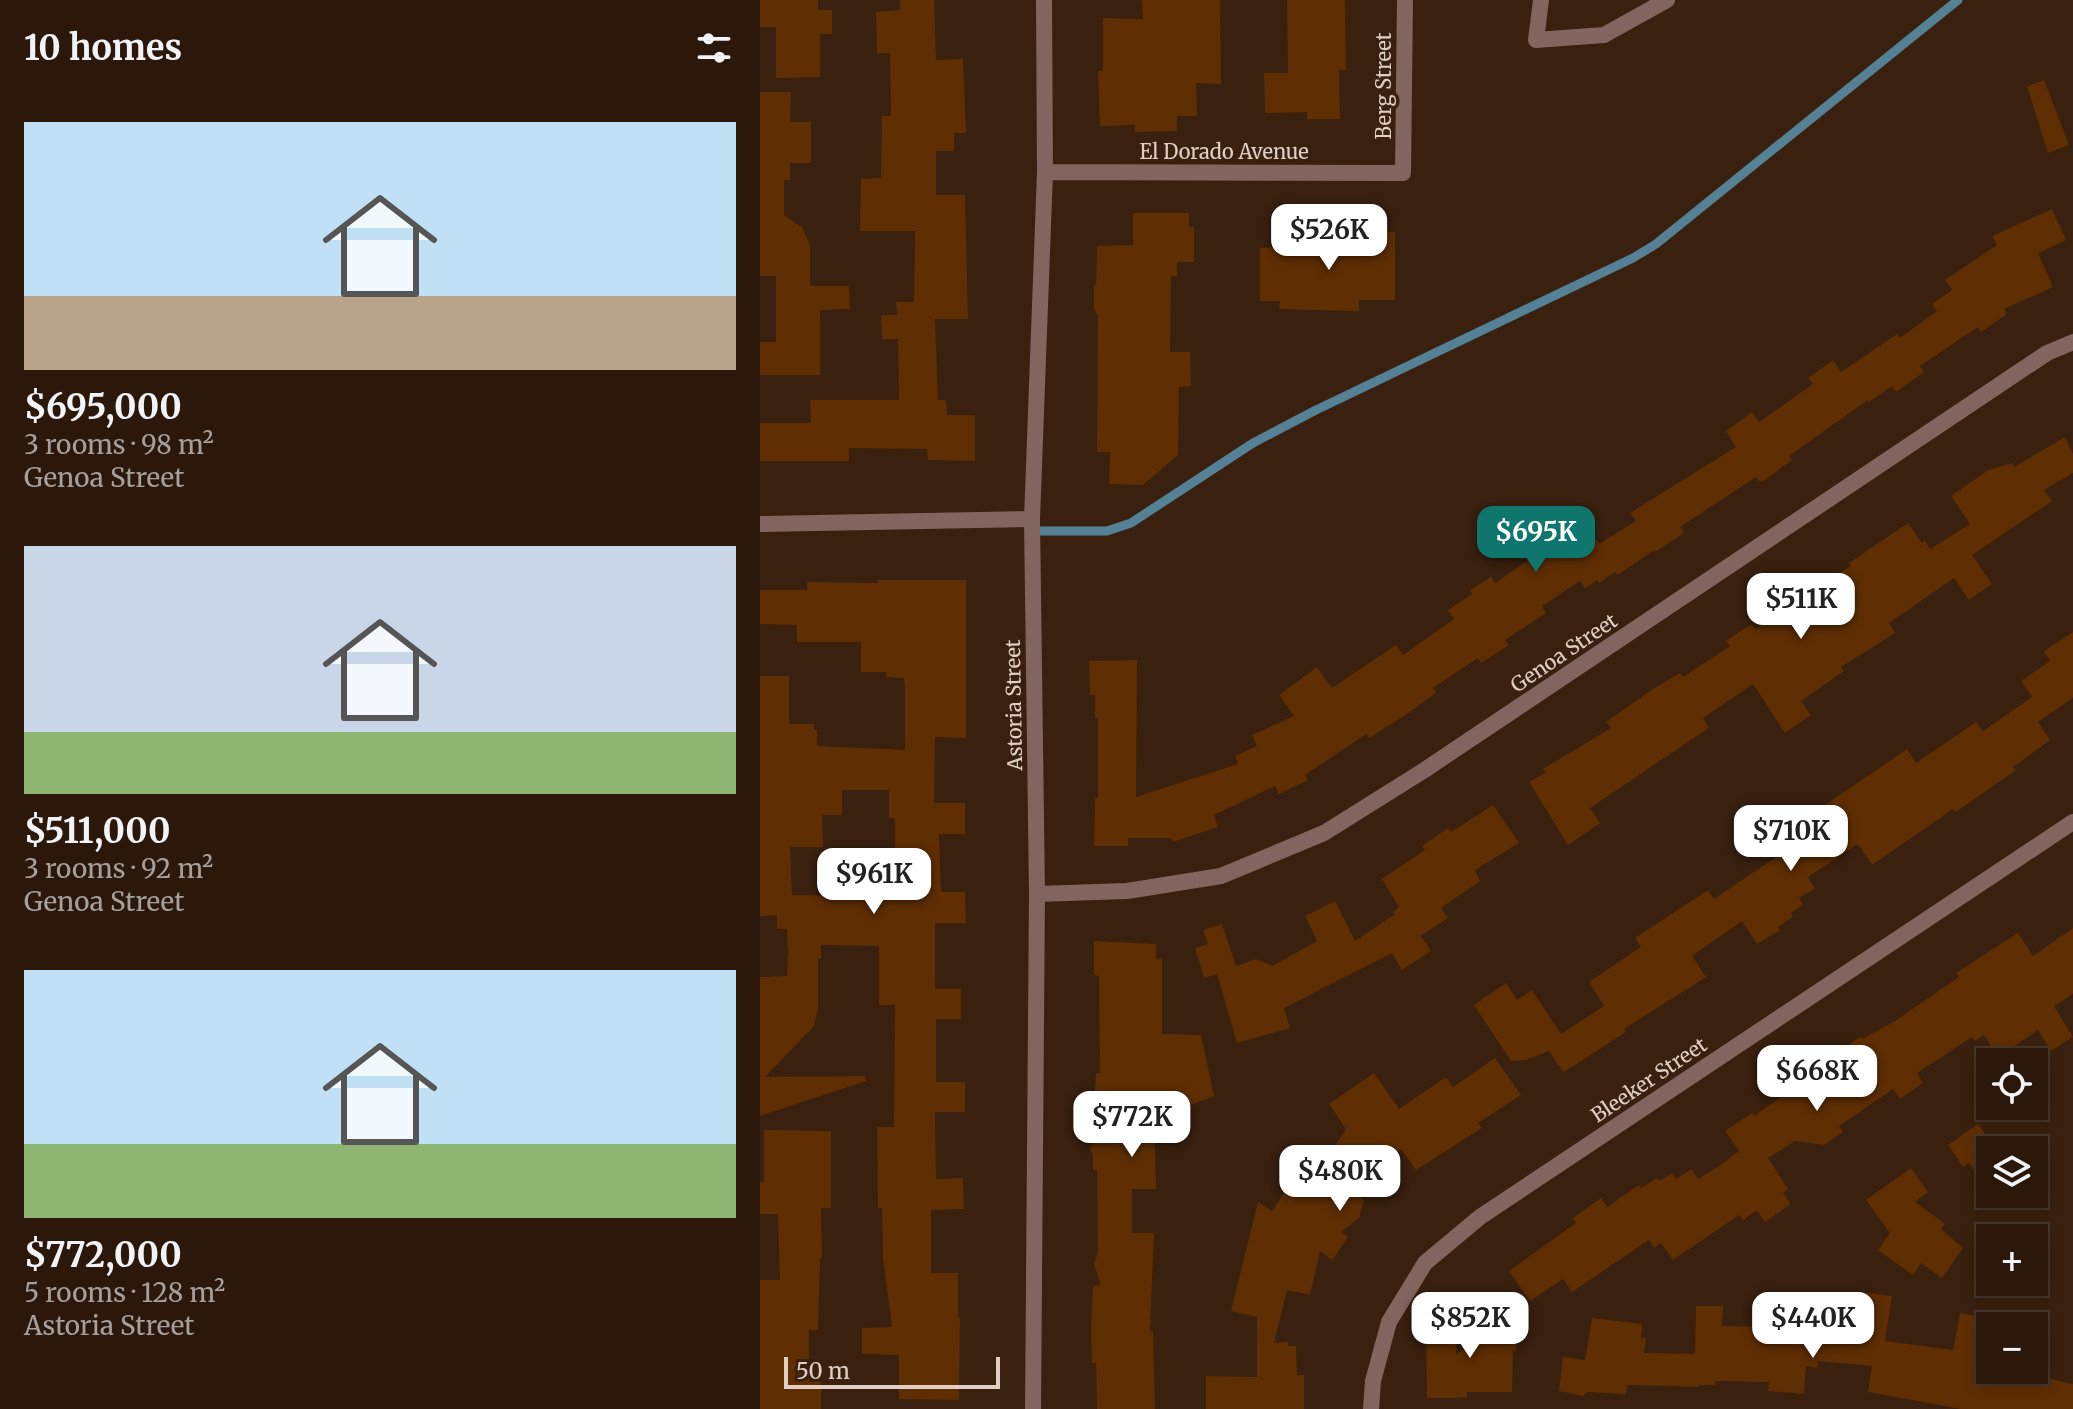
<!DOCTYPE html>
<meta charset="utf-8">
<style>
:root{--surface:#2b180b;--page:#372519;--text:#f1f3f6;--muted:#a6a09d;--line:#47372c;--accent:#0f766e}
body{margin:0;font-family:Merriweather,serif;background:var(--page);color:var(--text);height:100vh;display:flex;flex-direction:column;font-size:30px;white-space:nowrap}
*{box-sizing:border-box;margin:0}
p{font-size:26px;color:var(--muted)}
.icon{flex:none;width:44px;height:44px;fill:none;stroke:currentColor;stroke-width:2;stroke-linecap:round;stroke-linejoin:round}
.map{position:relative;flex:1;overflow:hidden}
.drawer{display:flex;flex-direction:column;background:var(--surface);width:760px}
.drawer>*{flex:none}
.tools{position:absolute;left:1216px;top:1048px;display:grid;gap:16px}
.tools a{display:grid;place-items:center;width:72px;height:72px;border-radius:0px;background:var(--surface);box-shadow:0 4px 12px #0003,0 0 0 2px var(--line);font-size:40px}
.scale{position:absolute;left:24px;bottom:20px;width:216px;box-sizing:border-box;padding-left:8px;border:4px solid #e1cfc5;border-top:0;font-size:22px;line-height:28px;white-space:nowrap;color:#e1cfc5;-webkit-text-stroke:6px #39200f;paint-order:stroke}
.price{position:absolute;translate:-50% -68px;padding:0 18px;border-radius:16px;background:#fff;color:#222;font-size:26px;line-height:52px;filter:drop-shadow(0 2px 4px #0008)}
.price::after{content:'';position:absolute;left:50%;top:48px;width:24px;height:18px;margin-left:-12px;background:inherit;clip-path:polygon(0 0,100% 0,50% 100%)}
.price.on{background:var(--accent);color:#fff}
ul{padding:0;list-style:none}
li{display:grid;align-content:center;gap:16px;height:424px;padding:0 24px}
li span{display:grid;place-items:center;height:248px;border-radius:0px;color:#555}
li>.icon{margin-inline-start:auto}
span .icon{width:144px;height:144px;fill:#fffc;stroke-width:1}
li b{font-size:34px}
h2{display:flex;justify-content:space-between;align-items:center;height:96px;padding:0 24px;font-size:34px}
main{display:flex;flex:1;min-height:0}
.map>svg:first-child{display:block}
.lines{fill:none;stroke-linecap:round;stroke-linejoin:round}
.stream{stroke:#548195;stroke-width:9}
.building{fill:#5f2e03;fill-rule:evenodd}
.street{stroke:#82655f;stroke-width:16}
.labels{text-anchor:middle;stroke-width:7;stroke-linejoin:round;paint-order:stroke}
.street-label{font-size:20px;fill:#e1cfc5;stroke:#39200f}
</style>
<main>
<section class="drawer">
<h2>10 homes<svg class="icon" aria-label="filters" viewBox="0 0 24 24"><path d="M4 7h16M4 17h16"/><circle cx="9" cy="7" r="2"/><circle cx="15" cy="17" r="2"/></svg></h2>
<ul>
<li><span style="background:linear-gradient(#bfe0f5 70%,#b9a48a 0)"><svg class="icon" aria-label="home" viewBox="0 0 24 24"><path d="M3 11l9-7 9 7M6 9v11h12V9"/></svg></span><div><b>$695,000</b><p>3 rooms · 98 m²</p><p>Genoa Street</p></div></li>
<li><span style="background:linear-gradient(#c9d6e8 75%,#8fb573 0)"><svg class="icon" aria-label="home" viewBox="0 0 24 24"><path d="M3 11l9-7 9 7M6 9v11h12V9"/></svg></span><div><b>$511,000</b><p>3 rooms · 92 m²</p><p>Genoa Street</p></div></li>
<li><span style="background:linear-gradient(#bfe0f5 70%,#8fb573 0)"><svg class="icon" aria-label="home" viewBox="0 0 24 24"><path d="M3 11l9-7 9 7M6 9v11h12V9"/></svg></span><div><b>$772,000</b><p>5 rooms · 128 m²</p><p>Astoria Street</p></div></li>
</ul>
</section>
<div class="map">
<svg width="1313" height="1409" viewBox="0 0 1313 1409">
<rect width="100%" height="100%" fill="#39200f"/>
<g class="lines">
<path class="stream" d="M272,531H347L371,523L493,443L554,411L873,258L896,244L1198,0"/>
</g>
<path class="building" d="M0,0H58V10H72V34H60V77L16,78V27H0Z
M140,0H174L176,60L203,59L206,133H194V151H176V195H205L208,319H175L178,400H186L187,415H215V461L168,460L167,449L89,448V461H0V423H51L50,400H139L138,339H122L121,315H137L136,302H154L155,231H100L101,179L121,178L122,116H131L130,53H117L116,12L140,10Z
M382,0H460L461,84L436,83L437,116H417V131L375,132V125L340,126L338,71H343V18L383,19Z
M527,0H585L586,70H579L580,119H547V112L505,113L504,73H528Z
M1284,80L1309,145L1288,153L1267,86Z
M0,92H31L30,122H51V163H30V180H24V215L42,227L50,245V286H89L90,309L60,310V375H0V342H16V276H0Z
M1292,209L1306,240L1278,253L1293,287L1244,309L1247,314L1221,332L1218,327L1160,366L1164,372L1136,392L1132,386L1109,402L1108,400L1029,456L1032,460L1005,480L1000,482L996,477L920,527L924,533L895,552L894,550L858,575L855,572L839,583L837,580L825,588L820,581L782,606L786,613L745,640L749,645L721,663L718,658L673,688L676,693L647,714L609,738L606,734L545,775L548,780L519,794L515,786L454,815L458,827L413,842L411,838H368V846H334L335,798H338V718H335V695H330L329,661L377,660L376,797L478,764L475,756L497,746L492,735L534,716L519,695L557,667L572,688L636,645L643,655L694,619L688,610L712,594L710,590L731,577L735,583L779,553L769,539L801,517L826,524L839,544L876,521L870,513L976,447L966,431L992,412L999,422L1053,384L1048,378L1073,360L1081,372L1137,334L1140,338L1177,311L1172,304L1192,290L1185,280L1237,245L1232,236Z
M373,213H429V227H434V262H417V276H411L410,352H430L431,386L419,387L418,455L383,485L349,484L350,452H337L338,316L334,308V285H336L337,246L373,245Z
M602,232H635V300H599V311L519,309L520,301H500V248L526,246V237L602,238Z
M1305,437L1313,454V473L1284,490L1292,501L1212,555L1232,584L1209,600L1194,578L1129,623L1135,633L1081,667L1084,671L1041,701L1051,715L1025,733L993,684L943,718L949,728L830,808L840,823L808,845L769,782L786,772L783,769L851,728L846,722L893,689L920,673L923,677L970,646L966,641L991,624L995,629L1037,601L1039,604L1077,580L1075,576L1091,566L1089,563L1148,523L1162,543L1165,541L1170,549L1210,524L1191,496L1228,470L1252,463L1254,467Z
M118,580H206V738L175,737L174,803H205V834H179L181,892H205L206,923H175V989H201V1019H176V1082H205V1112H175L176,1179L203,1178L204,1209L171,1210V1273H198V1318H200L199,1400L139,1399V1355L102,1354V1328L132,1327L123,1258L122,1208H118L117,1127H134L135,1005H119V946L61,945V959H58V1009L54,1026L5,1077L105,1076L106,1081L0,1116V977L27,976L28,953L27,929H17V915L0,916V676H29V724H54V730H57V746L145,750V689L144,678L126,677V672H101V642H37V625L0,624V590H47V582L118,583ZM82,790H129V818H135V870H121V889H98V896L32,895L30,847H63L62,815H82Z
M1313,632V698L1278,722L1290,740L1253,767L1256,770L1196,812L1193,809L1112,865L1098,844L1048,877L1055,888L1039,898L1043,905L1031,913L1033,917L1018,927L1020,930L997,944L982,921L932,956L946,977L864,1029L866,1032L812,1067L803,1072L789,1051L766,1060L751,1061L714,1005L746,983L757,1000L772,990L801,1034L844,1006L829,982L881,947L875,938L948,890L954,899L1037,843L1031,835L1063,814L1059,809L1147,749L1156,763L1216,722L1223,731L1272,697L1261,681L1290,661L1284,651Z
M733,805L759,843L715,870L720,881L681,908L688,918L661,936L671,951L642,970L632,953L524,1008L530,1028L477,1043L457,974L444,978L435,948L448,944L443,930L462,924L476,966L496,959L512,966L557,941L545,916L575,901L595,941L635,914L633,912L639,907L622,879L665,850L662,846L688,828L691,832Z
M1313,928V994L1294,1006L1313,1037L1291,1051L1278,1030L1238,1057L1224,1035L1215,1041L1212,1037L1157,1073L1163,1083L1140,1099L1133,1089L1079,1126L1083,1132L1064,1145L1035,1141L1008,1158L1028,1189L1023,1193L1031,1204L1005,1222L997,1210L983,1220L979,1215L913,1260L901,1243L894,1248L889,1240L812,1292L803,1279L770,1301L749,1271L816,1223L813,1218L841,1198L847,1207L879,1185L881,1188L897,1178L899,1181L912,1173L916,1179L932,1169L938,1179L959,1166L979,1151L965,1131L992,1113L994,1116L1041,1083L1038,1079L1100,1037L1102,1039L1135,1021L1199,977L1196,973L1258,933L1273,956Z
M334,941L396,944V960L402,958V1034L441,1035L454,1096L394,1119L396,1189H372V1233H394L390,1331H393L395,1409H337L336,1363H332L331,1330L333,1286L341,1285L334,1264L338,1252L337,1170H333V1156L330,1149L346,1119H331V1092H335L336,1073H340L339,976L334,975Z
M735,1058L761,1095L718,1123L722,1128L656,1170L641,1149L620,1164L598,1196L604,1200L599,1218L581,1232L588,1237L572,1260L560,1251L550,1295L527,1290L514,1343L528,1342V1346H536L537,1375H544V1409H446V1376L497,1377V1317L471,1311L498,1202L512,1211L542,1166L556,1174L586,1129L569,1104L614,1073L639,1109L686,1077L693,1087Z
M1218,1124L1230,1141V1194L1209,1163L1203,1167L1188,1145Z
M4,1130L71,1131V1208H61L62,1258H60L58,1330H49V1382H61V1409H0V1280H20L18,1214H0V1182H4Z
M1151,1168L1168,1192L1155,1202L1185,1224L1181,1229L1203,1248L1182,1278L1161,1263L1153,1275L1118,1250L1130,1233L1106,1200Z
M1101,1292L1132,1296L1125,1341L1193,1350L1200,1313L1227,1318L1219,1362L1230,1365V1370H1251L1313,1384V1409H1201L1108,1392L1112,1366L1058,1361L1057,1368L1046,1366L1044,1394L1008,1391L1009,1382L955,1381V1385H939L938,1387L867,1385L866,1394L827,1392L823,1396L799,1391L803,1357L825,1360L832,1318L882,1324L881,1338H886L884,1353L935,1354L936,1306H963L962,1326L1010,1327L1011,1316L1032,1317V1307L1098,1313Z
M756,1307V1351H753L752,1392H707V1397L696,1398H667L666,1329H672L676,1319L698,1320L696,1355Z"/>
<g class="lines">
<path class="street" d="M781,0L776,40L844,35L907,0
M285,172L643,173L645,0
M0,524L272,519
M277,894L367,891L461,876L564,833L663,771L1287,353L1313,342
M273,1409L277,894L272,519L285,172L284,0
M611,1409L613,1381L629,1322L665,1263L720,1217L1313,822"/>
</g>
<g class="labels">
<g class="street-label">
<text transform="translate(624 86) rotate(-90)" y="7">Berg Street</text>
<text x="464" y="159">El Dorado Avenue</text>
<text transform="translate(804 653) rotate(-34)" y="7">Genoa Street</text>
<text transform="translate(254 705) rotate(-91)" y="7">Astoria Street</text>
<text transform="translate(889 1080) rotate(-34)" y="7">Bleeker Street</text>
</g>
</g>
</svg>
<div class="tools">
<a><svg class="icon" aria-label="locate" viewBox="0 0 24 24"><circle cx="12" cy="12" r="6"/><path d="M12 2v4M12 18v4M2 12h4M18 12h4"/></svg></a>
<a><svg class="icon" aria-label="layers" viewBox="0 0 24 24"><path d="M12 4l9 5-9 5-9-5zM3 14l9 5 9-5"/></svg></a>
<a>+</a>
<a>−</a>
</div>
<div class="scale">50 m</div>
<b class="price" style="left:569px;top:272px">$526K</b>
<b class="price on" style="left:776px;top:574px">$695K</b>
<b class="price" style="left:1041px;top:641px">$511K</b>
<b class="price" style="left:1031px;top:873px">$710K</b>
<b class="price" style="left:114px;top:916px">$961K</b>
<b class="price" style="left:1057px;top:1113px">$668K</b>
<b class="price" style="left:372px;top:1159px">$772K</b>
<b class="price" style="left:580px;top:1213px">$480K</b>
<b class="price" style="left:710px;top:1360px">$852K</b>
<b class="price" style="left:1053px;top:1360px">$440K</b>
</div>
</main>
